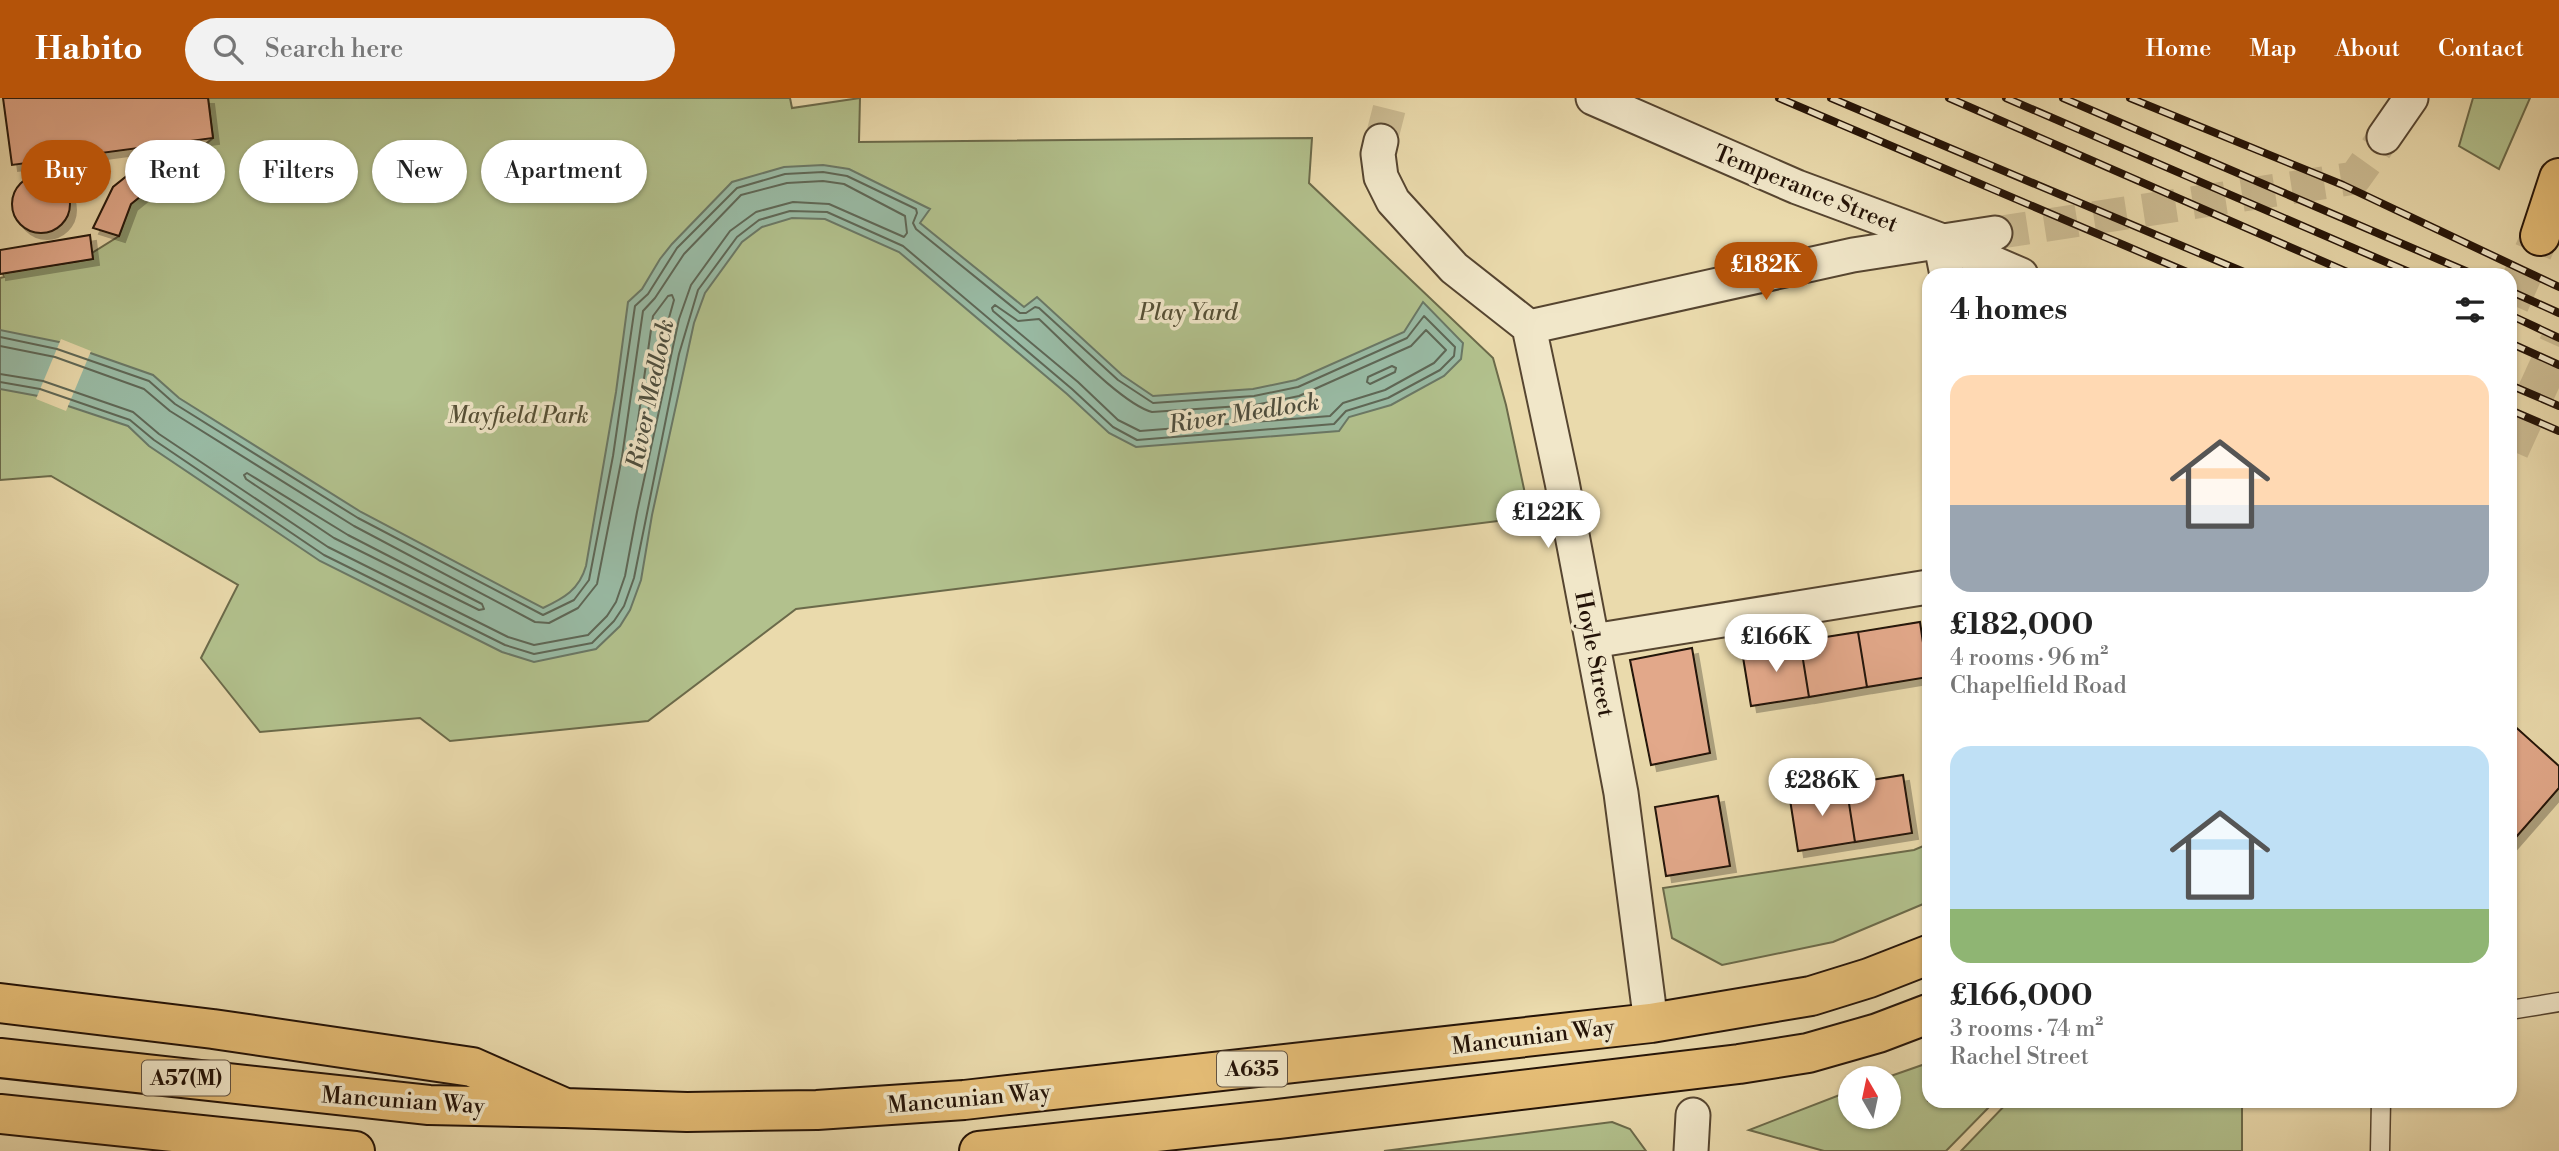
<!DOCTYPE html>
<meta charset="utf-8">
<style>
:root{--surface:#fff;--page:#f2f2f2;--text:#222;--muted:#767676;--accent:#b45309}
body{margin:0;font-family:"Libre Bodoni",serif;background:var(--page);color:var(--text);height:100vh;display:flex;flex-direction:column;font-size:26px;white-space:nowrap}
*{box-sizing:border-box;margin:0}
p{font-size:23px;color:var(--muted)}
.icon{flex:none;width:38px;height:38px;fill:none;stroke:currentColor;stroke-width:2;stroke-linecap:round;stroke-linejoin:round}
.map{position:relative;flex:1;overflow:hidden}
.panel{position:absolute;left:1922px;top:170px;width:595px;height:840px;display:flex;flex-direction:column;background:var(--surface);border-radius:21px;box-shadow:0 2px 5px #0004}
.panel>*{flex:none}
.top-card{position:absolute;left:21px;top:42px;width:665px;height:63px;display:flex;gap:14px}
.needle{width:46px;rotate:351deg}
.buttons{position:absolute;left:1838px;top:968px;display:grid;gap:14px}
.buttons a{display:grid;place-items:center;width:63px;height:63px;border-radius:50%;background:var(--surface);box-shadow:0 2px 5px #0004;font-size:35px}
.price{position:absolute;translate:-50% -60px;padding:0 16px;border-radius:24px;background:#fff;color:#222;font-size:23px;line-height:46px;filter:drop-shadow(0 2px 4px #0008)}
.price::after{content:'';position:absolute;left:50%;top:42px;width:21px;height:16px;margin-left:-10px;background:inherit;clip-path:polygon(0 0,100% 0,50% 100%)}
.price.on{background:var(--accent);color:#fff}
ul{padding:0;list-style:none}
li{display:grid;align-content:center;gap:14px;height:371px;padding:0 28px}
li span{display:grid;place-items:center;height:217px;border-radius:21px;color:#555}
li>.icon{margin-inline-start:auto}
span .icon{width:126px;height:126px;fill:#fffc;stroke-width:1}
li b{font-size:30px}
h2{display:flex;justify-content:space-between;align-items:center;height:84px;padding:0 28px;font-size:30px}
.pill{padding:0 24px;border-radius:32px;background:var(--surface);box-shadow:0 2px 5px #0004;font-size:24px;line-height:63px}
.pill.on{background:var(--accent);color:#fff}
header{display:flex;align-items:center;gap:42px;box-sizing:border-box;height:98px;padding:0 35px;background:var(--accent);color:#fff}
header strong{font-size:33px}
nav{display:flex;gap:38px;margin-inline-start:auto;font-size:24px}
.search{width:490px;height:63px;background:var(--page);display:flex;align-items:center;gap:18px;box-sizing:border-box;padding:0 24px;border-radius:38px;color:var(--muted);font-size:26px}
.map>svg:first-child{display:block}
.green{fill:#b2c18d;stroke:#6b6a4a;stroke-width:2}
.water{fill:#99bba5;stroke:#6a7866;stroke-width:2}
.pier{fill:#eadaac}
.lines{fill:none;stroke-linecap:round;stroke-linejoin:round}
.shore{stroke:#5e6756;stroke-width:2}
.building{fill:#e2a88a;stroke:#241307;stroke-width:2;filter:url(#shadow)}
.minor-tunnel{stroke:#ccbc93;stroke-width:33;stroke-dasharray:33 17;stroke-linecap:butt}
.trunk-tunnel{stroke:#ccbc93;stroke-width:38;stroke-dasharray:38 19;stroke-linecap:butt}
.service-casing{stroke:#564530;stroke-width:21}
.minor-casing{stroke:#564530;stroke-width:37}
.trunk-casing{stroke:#241307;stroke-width:42}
.motorway-casing{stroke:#241307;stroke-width:42}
.service{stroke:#f1e7c9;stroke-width:18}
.minor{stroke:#f1e7c9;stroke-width:33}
.trunk{stroke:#e5bd76;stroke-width:38}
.motorway{stroke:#e5bd76;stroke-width:38}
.rail-casing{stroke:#241307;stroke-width:8}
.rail{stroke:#f1e7c9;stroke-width:5;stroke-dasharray:16;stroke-linecap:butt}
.labels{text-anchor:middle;stroke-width:7;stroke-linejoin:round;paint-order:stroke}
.shield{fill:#f1e7c9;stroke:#625341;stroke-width:2}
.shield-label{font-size:21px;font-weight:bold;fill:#241307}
.street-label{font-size:23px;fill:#241307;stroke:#f1e7c9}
.park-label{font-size:23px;font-style:italic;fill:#565036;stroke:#f1e7c9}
.water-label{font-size:24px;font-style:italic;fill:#4d4e3e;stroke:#f1e7c9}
</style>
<header>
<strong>Habito</strong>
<div class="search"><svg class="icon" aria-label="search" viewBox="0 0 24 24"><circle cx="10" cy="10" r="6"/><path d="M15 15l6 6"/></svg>Search here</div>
<nav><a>Home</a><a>Map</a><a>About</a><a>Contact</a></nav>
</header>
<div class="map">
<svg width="2559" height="1053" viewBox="0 0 2559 1053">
<defs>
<filter id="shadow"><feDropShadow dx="6" dy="6" stdDeviation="0" flood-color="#0004"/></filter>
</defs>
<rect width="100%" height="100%" fill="#eadaac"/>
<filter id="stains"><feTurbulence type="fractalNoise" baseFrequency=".00286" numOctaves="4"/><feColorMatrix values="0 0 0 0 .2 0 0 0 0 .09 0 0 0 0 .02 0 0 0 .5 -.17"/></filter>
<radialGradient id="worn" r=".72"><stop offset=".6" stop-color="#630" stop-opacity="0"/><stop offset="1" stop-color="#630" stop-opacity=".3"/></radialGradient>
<path class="green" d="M208,0H790L792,10L860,0L859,44L1312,40L1309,85L1493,260L1506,307L1530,419L796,511L648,623L450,643L420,620L260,634L201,560L238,487L51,378L0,382V180L4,179L3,175L93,161L92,155L119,138L131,106L213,40Z
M2473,0H2530L2499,71L2459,48Z
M1928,746V804L1833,844L1722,867L1672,840L1663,790L1914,752Z
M1928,965V1003H1995L1946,1053H1824L1749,1032L1850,993V1018H1888V980H1885Z
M2009,1003H2242V1053H1961Z
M1612,1024L1630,1031L1646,1053H1384Z"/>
<path class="water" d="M823,67L849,71L930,111L920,125L1024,209L1037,199L1122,277L1153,298L1253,291L1296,282L1404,234L1423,204L1463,245L1461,261L1444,278L1391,307L1349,319L1339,333L1136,349L1109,335L1067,296L899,154L825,121L792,120L762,129L742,144L705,195L694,225L652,417L641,482L630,512L620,528L596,551L534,564L502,554L320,463L149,348L128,328L38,298L0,291V232L59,244L153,277L179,300L361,414L543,510C564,500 579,492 586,468L616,294L628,204L642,191L660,161L672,146L732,84L784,69Z"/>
<path class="pier" d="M61,241L91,253L66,313L36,301Z"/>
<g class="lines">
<path class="shore" d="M672,197L674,202L660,252L642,344L638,346L635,343L653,218L668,198Z
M995,207L1018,223L1039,221C1064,244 1122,306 1152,314L1255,307L1299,298L1411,248L1426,232L1446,252L1434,265L1385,292L1343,305L1330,318L1140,333L1118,322L1078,284L993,213L992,210Z
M0,239L57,251L149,283L175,306L358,420L543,517L574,502L589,482L613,358L635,208L648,196L677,150L737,90L785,76L823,74L847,78L916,111L917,115L913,125L916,131L1020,215H1026L1035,209L1039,210L1118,282L1153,305L1254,298L1298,289L1407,240L1424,218L1455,249L1454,258L1440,272L1388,300L1346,313L1334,326L1137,342L1113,329L1072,291L903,148L827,114L790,113L759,122L737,139L698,192L679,256L634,480L624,508L614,523L592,545L534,556L505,547L324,457L154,342L130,322L40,291L0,284
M0,248L55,259L144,291L170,313L354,428L535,524L549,525L578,510L597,486L622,359L643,213L655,200L684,156L741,97L787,85L823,83L844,86L905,118L907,135L904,139L829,106L793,104L756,114L730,133L691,187L679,221L637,414L625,478L616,504L607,518L588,537L534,547L508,539L328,449L159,336L133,314L43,283L0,276
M1392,268L1396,270L1395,274L1370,286L1367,284L1368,279Z
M247,375L348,437L482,506L484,511L479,512L334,440L246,381L244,377Z"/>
</g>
<path class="building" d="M3,0H208L213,40L12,67Z
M158,53L172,73L131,106L119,138L93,130L113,89Z
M12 106a29 29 0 1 1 58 0a29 29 0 1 1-58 0Z
M90,137L93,161L0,176V152Z
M1920,524L1928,579L1867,589L1858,534Z
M1858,534L1867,589L1809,599L1800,543Z
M1800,543L1809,599L1751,608L1742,553Z
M1692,550L1710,655L1651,667L1630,562Z
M2510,624L2559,668V690L2510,746Z
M1903,677L1912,735L1855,744L1846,686Z
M1846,686L1855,744L1798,753L1789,695Z
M1718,698L1730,768L1666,778L1655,709Z"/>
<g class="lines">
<path class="minor-tunnel" d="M1381,43L1392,0
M1995,135L2355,80L2384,39"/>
<path class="trunk-tunnel" d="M2510,206L2540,138
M2510,352L2559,244"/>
<g class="service-casing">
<path id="service" d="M2510,912L2559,904
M2380,1053L2381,1003"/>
</g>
<g class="minor-casing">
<path id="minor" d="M1593,0L1797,89L1940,142L2021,177
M2384,39L2411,0
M1381,43L1378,56L1381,79L1393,103L1454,170L1529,229L1562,384L1621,695L1651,925
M1940,142L1947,177
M1529,229L1853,157L1995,135
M1593,543L1928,489
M1691,1053L1693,1017"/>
</g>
<g class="trunk-casing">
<path id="trunk" d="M2540,138L2559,80
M0,905L213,931L472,969L565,1010L687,1014L817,1012L964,1002L1651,925L1811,898L1869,880L1928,857
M979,1053L1278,1021L1739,966L1808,955L1878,935L1928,916"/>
</g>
<g class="motorway-casing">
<path id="motorway" d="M0,960L429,1007L565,1010
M0,1016L355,1053"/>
</g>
<use href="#service" class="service"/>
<use href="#minor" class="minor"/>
<use href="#trunk" class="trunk"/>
<use href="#motorway" class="motorway"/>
<g class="rail-casing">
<path id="rail" d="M1779,0L2194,177
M1831,0L2251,177
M1949,0L2354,177
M2006,0L2416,177
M2063,0L2475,177
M2130,0L2343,87L2559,189
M2510,193L2559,215
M2510,217L2559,240
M2510,245L2559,267
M2510,287L2559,308
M2510,312L2559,333"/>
</g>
<use href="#rail" class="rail"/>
</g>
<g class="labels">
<g class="shield">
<rect x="1217" y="953.5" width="70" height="35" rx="5"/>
<rect x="142" y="962.5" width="88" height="35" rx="5"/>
</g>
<g class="shield-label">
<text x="1252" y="978">A635</text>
<text x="186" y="987">A57(M)</text>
</g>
<g class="street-label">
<text transform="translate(1806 90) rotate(22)" y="8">Temperance Street</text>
<text transform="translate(1595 556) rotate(79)" y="8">Hoyle Street</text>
<text transform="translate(1533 938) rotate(-7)" y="8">Mancunian Way</text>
<text transform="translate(969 1000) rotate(-5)" y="8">Mancunian Way</text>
<text transform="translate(403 1002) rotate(4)" y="8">Mancunian Way</text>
</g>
<g class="park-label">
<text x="1188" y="222">Play Yard</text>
<text x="518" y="325">Mayfield Park</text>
</g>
<g class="water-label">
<text transform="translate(650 296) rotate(-78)" y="8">River Medlock</text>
<text transform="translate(1244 315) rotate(-9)" y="8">River Medlock</text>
</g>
</g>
<rect width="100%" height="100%" filter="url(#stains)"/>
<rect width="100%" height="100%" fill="url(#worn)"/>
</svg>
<div class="buttons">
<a><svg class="needle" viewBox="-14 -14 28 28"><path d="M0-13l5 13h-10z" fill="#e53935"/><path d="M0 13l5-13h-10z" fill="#767676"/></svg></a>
</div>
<b class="price on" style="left:1766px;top:204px">£182K</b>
<b class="price" style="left:1548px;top:452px">£122K</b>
<b class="price" style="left:1776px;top:576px">£166K</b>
<b class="price" style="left:1822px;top:720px">£286K</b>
<div class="top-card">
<a class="pill on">Buy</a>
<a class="pill">Rent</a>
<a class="pill">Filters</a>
<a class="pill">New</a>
<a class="pill">Apartment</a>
</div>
<section class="panel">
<h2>4 homes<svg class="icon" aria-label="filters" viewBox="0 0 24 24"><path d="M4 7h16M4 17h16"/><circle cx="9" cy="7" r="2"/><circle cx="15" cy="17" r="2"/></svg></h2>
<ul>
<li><span style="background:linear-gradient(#ffd9b3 60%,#9aa5b1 0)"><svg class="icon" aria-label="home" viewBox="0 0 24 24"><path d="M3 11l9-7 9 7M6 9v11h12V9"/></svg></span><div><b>£182,000</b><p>4 rooms · 96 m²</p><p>Chapelfield Road</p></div></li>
<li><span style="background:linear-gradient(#bfe0f5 75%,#8fb573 0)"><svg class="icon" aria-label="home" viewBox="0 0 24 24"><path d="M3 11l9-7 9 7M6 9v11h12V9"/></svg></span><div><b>£166,000</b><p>3 rooms · 74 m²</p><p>Rachel Street</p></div></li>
</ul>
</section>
</div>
